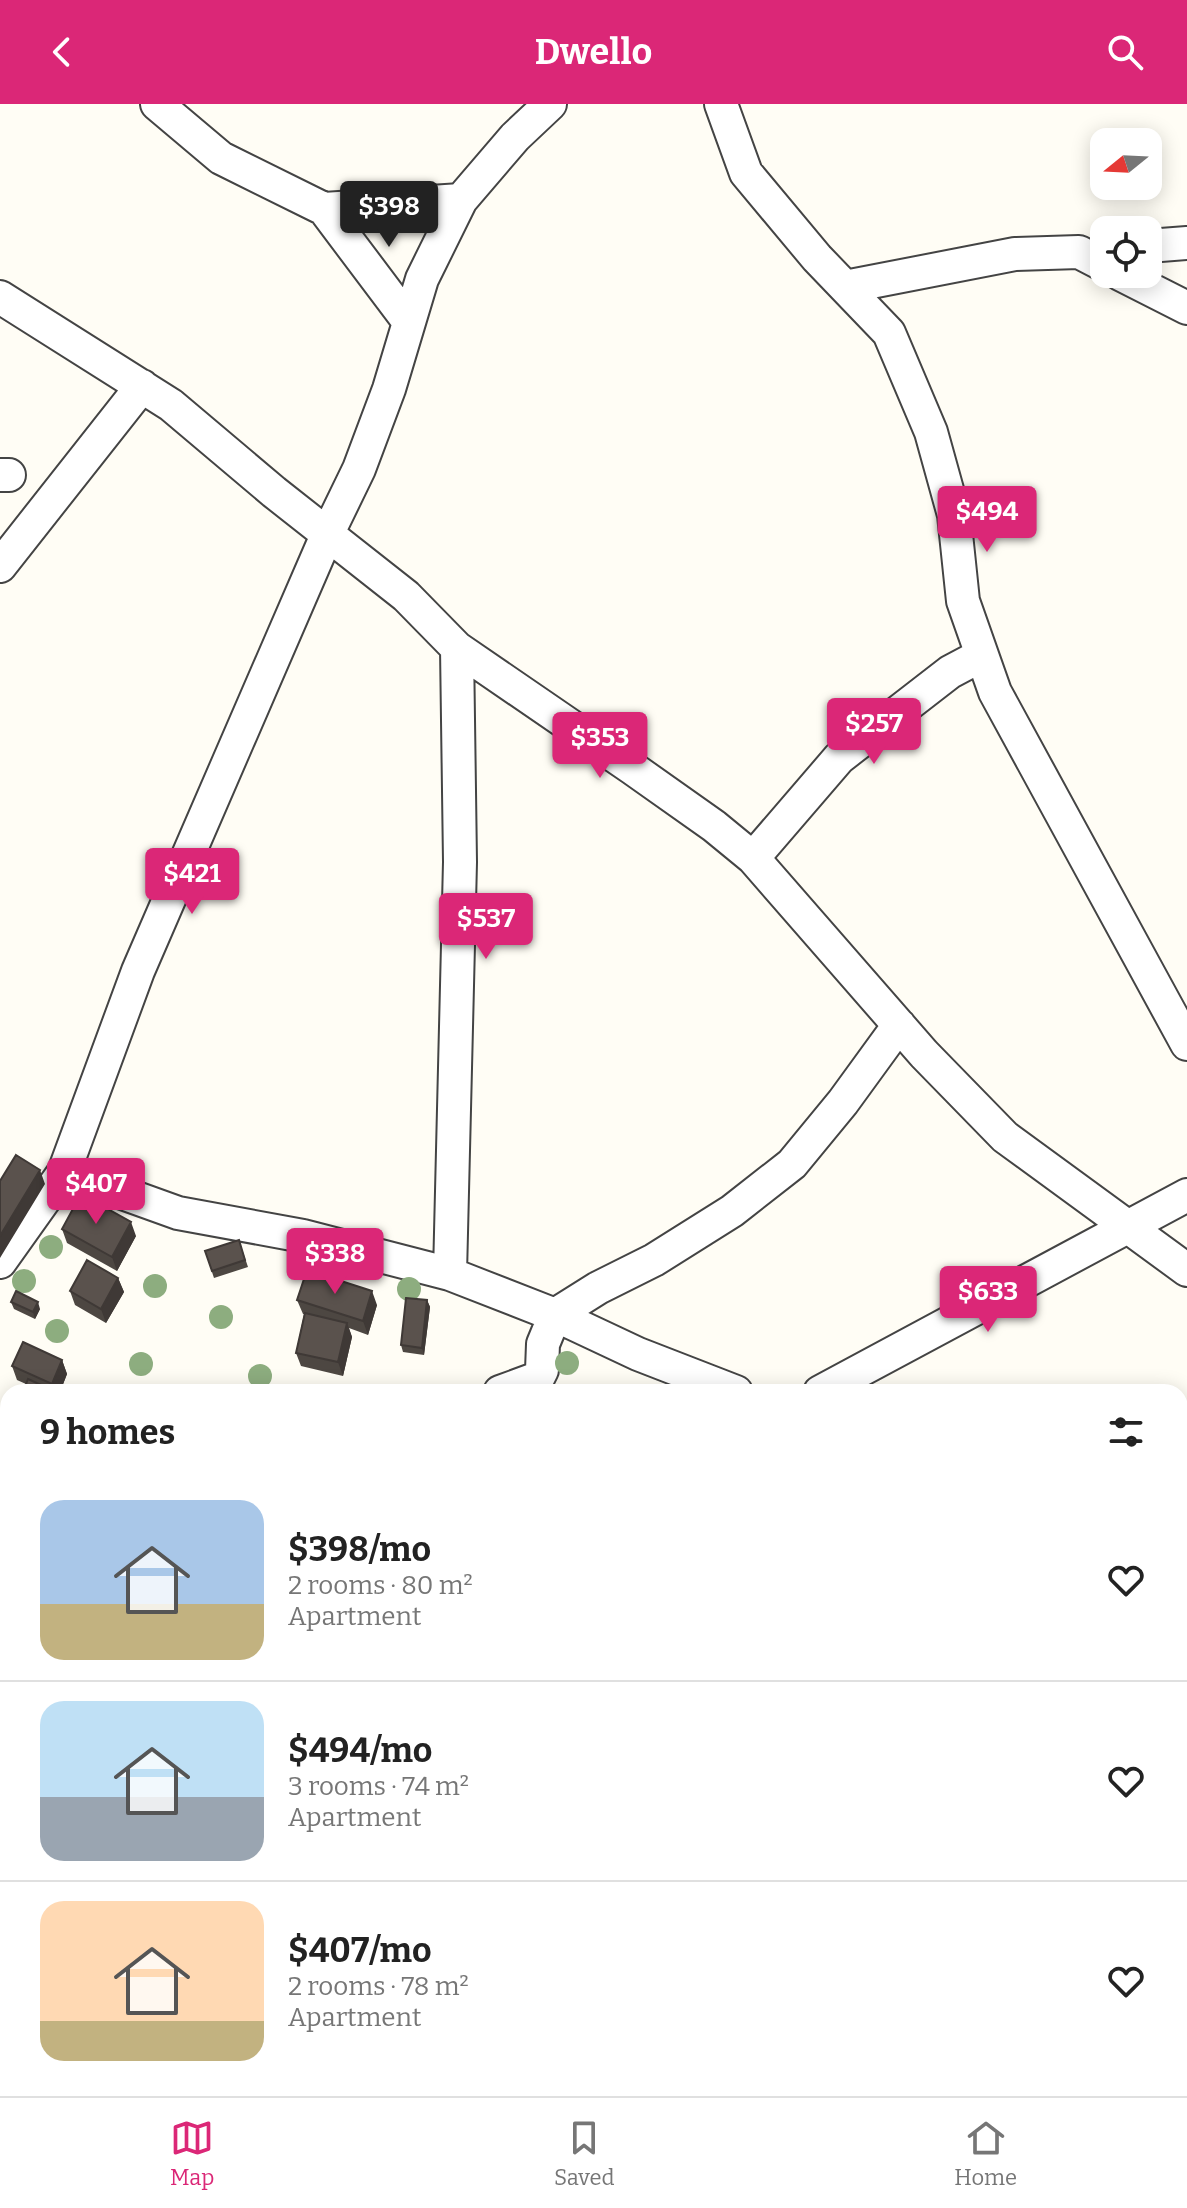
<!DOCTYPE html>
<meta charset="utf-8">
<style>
:root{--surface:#fff;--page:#f6f6f6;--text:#222;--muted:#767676;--line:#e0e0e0;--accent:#db2777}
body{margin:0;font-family:Bitter,serif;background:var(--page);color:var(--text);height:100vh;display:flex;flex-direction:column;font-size:30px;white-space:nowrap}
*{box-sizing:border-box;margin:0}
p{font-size:26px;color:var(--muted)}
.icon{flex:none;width:44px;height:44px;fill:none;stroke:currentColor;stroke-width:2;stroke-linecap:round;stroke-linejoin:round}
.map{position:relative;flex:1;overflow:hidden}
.side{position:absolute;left:0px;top:1280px;width:1188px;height:712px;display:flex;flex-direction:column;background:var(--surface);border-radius:24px 24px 0 0;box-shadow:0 4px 20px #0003}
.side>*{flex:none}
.needle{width:52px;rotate:252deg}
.tools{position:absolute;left:1090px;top:24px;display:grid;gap:16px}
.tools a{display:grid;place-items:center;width:72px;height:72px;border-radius:16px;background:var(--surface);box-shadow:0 4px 20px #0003;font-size:40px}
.price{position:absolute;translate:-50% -68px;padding:0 18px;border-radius:8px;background:var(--accent);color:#fff;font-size:26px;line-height:52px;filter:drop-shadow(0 2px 4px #0008)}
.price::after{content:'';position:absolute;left:50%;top:48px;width:24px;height:18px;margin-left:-12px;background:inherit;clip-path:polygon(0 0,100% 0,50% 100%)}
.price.active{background:#222;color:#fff}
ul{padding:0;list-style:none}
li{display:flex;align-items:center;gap:24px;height:200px;padding:0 40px}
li+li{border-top:2px solid var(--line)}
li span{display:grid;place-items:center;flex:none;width:224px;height:160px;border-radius:24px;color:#555}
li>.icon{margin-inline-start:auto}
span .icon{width:96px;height:96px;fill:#fffc;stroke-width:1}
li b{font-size:34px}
h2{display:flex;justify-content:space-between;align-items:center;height:96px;padding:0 40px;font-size:34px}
header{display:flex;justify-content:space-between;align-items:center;height:104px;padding:0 40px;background:var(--accent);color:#fff;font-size:36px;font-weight:700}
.dock{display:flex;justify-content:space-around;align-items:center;height:112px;border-top:2px solid var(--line);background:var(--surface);font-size:22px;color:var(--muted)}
.dock a{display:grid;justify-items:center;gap:4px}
.dock .active{color:var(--accent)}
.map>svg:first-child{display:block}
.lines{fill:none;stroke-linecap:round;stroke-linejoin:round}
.minor-casing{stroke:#444;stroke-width:36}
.minor{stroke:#fff;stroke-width:32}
.tree{fill:#8dad7f}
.wall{fill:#4d4742}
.shaded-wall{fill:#3f3936}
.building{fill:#5a524d;stroke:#3f3936;stroke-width:2}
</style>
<header><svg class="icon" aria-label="back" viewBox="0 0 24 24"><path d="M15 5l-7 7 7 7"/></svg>Dwello<svg class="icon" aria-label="search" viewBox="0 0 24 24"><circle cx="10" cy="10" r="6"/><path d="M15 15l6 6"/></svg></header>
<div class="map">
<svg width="1187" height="1992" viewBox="0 0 1187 1992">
<rect width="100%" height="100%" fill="#fffdf5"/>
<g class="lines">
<g class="minor-casing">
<path id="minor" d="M157,0L221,54L324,105L409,218
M721,0L746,69L817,154L889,229L931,328L954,411L963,497L995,588L1187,940
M324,105L461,96
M1148,142L1187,139
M1120,170L1187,204
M845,183L1015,150L1079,148L1104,161
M0,193L171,301L274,388L406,492L457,544L632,664L714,722L753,754L924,950L1005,1033L1187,1166
M0,371H9
M0,462L142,282
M753,754L839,654L950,568L982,551
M64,1068L178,1109L303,1132L450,1170L555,1211L638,1250L736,1288
M0,1158L64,1068L138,867L327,431L359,365L389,285L422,175L461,96L515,33L550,0
M450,1170L460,758L457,544
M500,1288L538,1274L542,1266L543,1240L555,1211L598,1184L654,1156L732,1107L792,1060L843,998L899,921
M820,1288L1187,1091
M1180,1355L1187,1349
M1180,1564L1187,1569
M0,1929L8,1924
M652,1984L657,1992
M1118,1984L1120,1992
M1154,1992L1169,1984"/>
</g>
<use href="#minor" class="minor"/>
</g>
<g class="tree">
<circle cx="51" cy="1143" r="12"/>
<circle cx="24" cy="1177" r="12"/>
<circle cx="155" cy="1182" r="12"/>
<circle cx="409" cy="1185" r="12"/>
<circle cx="221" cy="1213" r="12"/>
<circle cx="57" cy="1227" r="12"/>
<circle cx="567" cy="1259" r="12"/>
<circle cx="141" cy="1260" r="12"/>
<circle cx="260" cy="1272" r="12"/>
</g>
<path class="wall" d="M62,1125L136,1132L117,1167L67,1139Z
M239,1136L248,1163L214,1174L205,1147Z
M118,1174L124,1188L106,1219L75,1201L70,1187Z
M297,1196L377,1201L368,1231L349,1224L352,1233L343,1272L301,1262L296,1249L304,1210H303Z
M427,1196L430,1203L424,1251L403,1248L401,1241Z
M11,1198L40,1205L35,1215L14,1205Z
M62,1256L67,1270L60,1288H23L26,1280L17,1276L12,1262Z
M0,1612L8,1613V1665L0,1664Z
M0,1702L8,1710V1754L0,1753Z
M0,1818L8,1824V1869L0,1872Z
M26,1984H66L49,1992H30Z
M260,1984H308L309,1992H263Z
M538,1984L540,1992H516Z"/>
<path class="shaded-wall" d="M40,1066L45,1080L0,1154V1132Z
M131,1118L136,1132L117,1167L112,1153Z
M118,1174L124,1188L106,1219L101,1205Z
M372,1187L377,1201L368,1231L363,1217Z
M427,1196L430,1203L424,1251L422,1244Z
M38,1198L40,1205L35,1215L33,1208Z
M347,1219L352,1233L343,1272L338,1258Z
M62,1256L67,1270L60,1288H54L52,1280Z
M5,1703L8,1710V1749L5,1740Z"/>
<path class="building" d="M16,1051L40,1066L0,1132V1077Z
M81,1090L131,1118L112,1153L62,1125Z
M239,1136L245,1156L212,1167L205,1147Z
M87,1156L118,1174L101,1205L70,1187Z
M307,1166L372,1187L363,1217L297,1196Z
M16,1187L38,1198L33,1208L11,1198Z
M406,1194L427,1196L422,1244L401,1241Z
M305,1209L347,1219L338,1258L296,1249Z
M23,1238L62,1256L52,1280L12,1262Z
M28,1275L54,1287V1288H23Z
M0,1612L8,1613V1637L6,1651H0Z
M0,1702L5,1703V1740H0Z
M5,1816L8,1826V1854L0,1856V1818Z
M314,1984H352L354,1992H331V1991L317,1992Z
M357,1984H376L379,1992H360Z
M380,1984H397L399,1992H383Z
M447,1984H487L489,1992H449Z
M514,1984H537L538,1987L516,1992Z"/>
</svg>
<div class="tools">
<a><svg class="needle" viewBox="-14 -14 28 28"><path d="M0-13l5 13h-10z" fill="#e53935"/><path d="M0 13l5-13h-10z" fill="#767676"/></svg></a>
<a><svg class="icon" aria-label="locate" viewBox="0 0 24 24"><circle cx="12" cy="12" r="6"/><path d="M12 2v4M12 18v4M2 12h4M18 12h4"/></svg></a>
</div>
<b class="price active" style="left:389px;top:145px">$398</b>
<b class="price" style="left:987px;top:450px">$494</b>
<b class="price" style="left:874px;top:662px">$257</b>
<b class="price" style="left:600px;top:676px">$353</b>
<b class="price" style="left:192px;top:812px">$421</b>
<b class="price" style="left:486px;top:857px">$537</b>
<b class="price" style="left:96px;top:1122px">$407</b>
<b class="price" style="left:335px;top:1192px">$338</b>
<b class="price" style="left:988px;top:1230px">$633</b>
<section class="side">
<h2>9 homes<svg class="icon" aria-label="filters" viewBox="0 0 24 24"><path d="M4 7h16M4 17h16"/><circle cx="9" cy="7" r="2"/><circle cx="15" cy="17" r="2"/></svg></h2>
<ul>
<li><span style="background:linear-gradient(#a9c7e8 65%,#c2b280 0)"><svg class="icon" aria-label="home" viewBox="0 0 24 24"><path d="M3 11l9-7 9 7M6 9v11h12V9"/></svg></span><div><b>$398/mo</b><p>2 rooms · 80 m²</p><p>Apartment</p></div><svg class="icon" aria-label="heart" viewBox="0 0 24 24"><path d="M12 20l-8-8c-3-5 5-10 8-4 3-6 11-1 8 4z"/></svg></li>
<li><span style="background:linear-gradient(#bfe0f5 60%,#9aa5b1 0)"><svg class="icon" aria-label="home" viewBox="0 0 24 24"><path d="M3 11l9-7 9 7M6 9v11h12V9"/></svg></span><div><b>$494/mo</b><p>3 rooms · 74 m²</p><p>Apartment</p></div><svg class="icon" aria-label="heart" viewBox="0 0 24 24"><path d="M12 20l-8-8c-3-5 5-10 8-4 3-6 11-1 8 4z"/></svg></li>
<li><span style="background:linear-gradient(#ffd9b3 75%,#c2b280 0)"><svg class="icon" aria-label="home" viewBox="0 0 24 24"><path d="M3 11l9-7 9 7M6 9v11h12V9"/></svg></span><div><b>$407/mo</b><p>2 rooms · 78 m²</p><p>Apartment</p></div><svg class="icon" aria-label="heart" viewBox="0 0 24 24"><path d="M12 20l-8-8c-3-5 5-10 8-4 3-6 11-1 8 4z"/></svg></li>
</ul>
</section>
</div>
<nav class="dock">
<a class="active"><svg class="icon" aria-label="map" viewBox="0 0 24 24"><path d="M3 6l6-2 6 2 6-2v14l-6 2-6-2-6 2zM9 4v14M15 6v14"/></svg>Map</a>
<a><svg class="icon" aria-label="saved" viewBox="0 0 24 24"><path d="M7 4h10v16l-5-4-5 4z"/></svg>Saved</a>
<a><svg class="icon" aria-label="home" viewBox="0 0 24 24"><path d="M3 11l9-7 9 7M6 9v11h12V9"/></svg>Home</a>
</nav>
